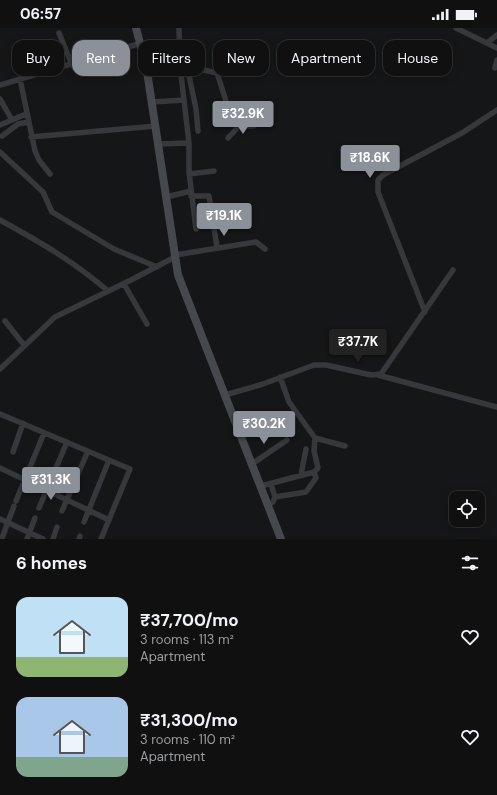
<!DOCTYPE html>
<meta charset="utf-8">
<style>
:root{--surface:#101011;--page:#1e1e1f;--text:#f1f3f6;--muted:#9c9d9f;--line:#303031;--accent:#8c9099}
body{margin:0;font-family:"DM Sans",sans-serif;background:var(--page);color:var(--text);height:100vh;display:flex;flex-direction:column;font-size:15px;white-space:nowrap}
*{box-sizing:border-box;margin:0}
p{font-size:13px;color:var(--muted)}
.icon{flex:none;width:22px;height:22px;fill:none;stroke:currentColor;stroke-width:2;stroke-linecap:round;stroke-linejoin:round}
.map{position:relative;height:511px;overflow:hidden}
.panel{display:flex;flex-direction:column;background:var(--surface);flex:1}
.panel>*{flex:none}
.hud{position:absolute;left:12px;top:12px;width:473px;height:36px;display:flex;gap:8px}
.controls{position:absolute;left:449px;top:463px;display:grid;gap:8px}
.controls a{display:grid;place-items:center;width:36px;height:36px;border-radius:8px;background:var(--surface);box-shadow:0 2px 10px #0003,0 0 0 1px var(--line);font-size:20px}
.price{position:absolute;translate:-50% -34px;padding:0 9px;border-radius:4px;background:var(--accent);color:#fff;font-size:13px;line-height:26px;filter:drop-shadow(0 1px 2px #0008)}
.price::after{content:'';position:absolute;left:50%;top:24px;width:12px;height:9px;margin-left:-6px;background:inherit;clip-path:polygon(0 0,100% 0,50% 100%)}
.price.on{background:#222;color:#fff}
ul{padding:0;list-style:none}
li{display:flex;align-items:center;gap:12px;height:100px;padding:0 16px}
li span{display:grid;place-items:center;flex:none;width:112px;height:80px;border-radius:12px;color:#555}
li>.icon{margin-inline-start:auto}
span .icon{width:48px;height:48px;fill:#fffc;stroke-width:1}
li b{font-size:17px}
h2{display:flex;justify-content:space-between;align-items:center;height:48px;padding:0 16px;font-size:17px}
.pill{padding:0 14px;border-radius:12px;background:var(--surface);box-shadow:0 2px 10px #0003,0 0 0 1px var(--line);font-size:14px;line-height:36px}
.pill.on{background:var(--accent);color:#fff}
.status{display:flex;justify-content:space-between;align-items:center;height:28px;padding:0 20px;background:var(--surface);direction:ltr}
.status svg{height:11px;fill:currentColor}
.map>svg:first-child{display:block}
.lines{fill:none;stroke-linecap:round;stroke-linejoin:round}
.minor{stroke:#37383c;stroke-width:5.5}
.secondary{stroke:#45484c;stroke-width:8}
</style>
<div class="status"><b>06:57</b><svg viewBox="0 0 49 12"><path d="M0 12V9h3v3zM5 12V6h3v6zM10 12V3h3v9zM15 12V0h3v12zM26 1h20v11H26zM47 4h2v5h-2z"/></svg></div>
<div class="map">
<svg width="497" height="511" viewBox="0 0 497 511">
<rect width="100%" height="100%" fill="#151617"/>
<g class="lines">
<path class="minor" d="M179,0L180,38L189,115V144L196,201
M456,0L497,20
M59,5L72,37
M487,15L497,7
M146,37L187,38L217,45L227,76L239,98
M187,38L196,81L198,103
M495,40L497,32
M217,45L228,27
M20,51L35,123L39,132L50,146
M0,57L141,15
M0,71L12,92
M152,74L184,72
M0,97L26,86
M2,108L18,96L28,94
M31,109L156,98
M228,110L239,98H254
M159,116L189,115
M0,124L43,164L52,184L114,221L157,239
M189,146L214,143
M191,168H209L217,219
M166,169L191,163
M0,192C40,214 73,233 108,263
M175,227L256,214L265,221
M124,256L147,296
M425,284L378,164V152L383,147L462,105L497,82
M5,293L24,317
M0,341L55,289L131,252L175,229
M378,347L497,379
M225,367L263,356L314,337H326L371,347L381,346L453,242
M0,386L130,441L101,511
M315,410L345,418
M13,424L23,395
M252,436L287,412
M0,440L109,492
M301,447L306,421
M261,458L314,444L318,440L314,423L315,410L289,374L280,349
M275,469L306,464L316,450L314,444
M16,473L44,405
M268,477L273,474L275,469L271,456
M39,480L67,414
M62,483L88,423
M0,491L43,511
M84,494L109,432
M2,510L14,478
M27,511L35,490
M53,511L57,499
M79,511L80,508"/>
<path class="secondary" d="M136,0L146,37L178,247L281,511"/>
</g>
</svg>
<div class="controls">
<a><svg class="icon" aria-label="locate" viewBox="0 0 24 24"><circle cx="12" cy="12" r="6"/><path d="M12 2v4M12 18v4M2 12h4M18 12h4"/></svg></a>
</div>
<b class="price" style="left:243px;top:107px">₹32.9K</b>
<b class="price" style="left:370px;top:151px">₹18.6K</b>
<b class="price" style="left:224px;top:209px">₹19.1K</b>
<b class="price on" style="left:358px;top:335px">₹37.7K</b>
<b class="price" style="left:264px;top:417px">₹30.2K</b>
<b class="price" style="left:51px;top:473px">₹31.3K</b>
<div class="hud">
<a class="pill">Buy</a>
<a class="pill on">Rent</a>
<a class="pill">Filters</a>
<a class="pill">New</a>
<a class="pill">Apartment</a>
<a class="pill">House</a>
</div>
</div>
<section class="panel">
<h2>6 homes<svg class="icon" aria-label="filters" viewBox="0 0 24 24"><path d="M4 7h16M4 17h16"/><circle cx="9" cy="7" r="2"/><circle cx="15" cy="17" r="2"/></svg></h2>
<ul>
<li><span style="background:linear-gradient(#bfe0f5 75%,#8fb573 0)"><svg class="icon" aria-label="home" viewBox="0 0 24 24"><path d="M3 11l9-7 9 7M6 9v11h12V9"/></svg></span><div><b>₹37,700/mo</b><p>3 rooms · 113 m²</p><p>Apartment</p></div><svg class="icon" aria-label="heart" viewBox="0 0 24 24"><path d="M12 20l-8-8c-3-5 5-10 8-4 3-6 11-1 8 4z"/></svg></li>
<li><span style="background:linear-gradient(#a9c7e8 75%,#7fa58c 0)"><svg class="icon" aria-label="home" viewBox="0 0 24 24"><path d="M3 11l9-7 9 7M6 9v11h12V9"/></svg></span><div><b>₹31,300/mo</b><p>3 rooms · 110 m²</p><p>Apartment</p></div><svg class="icon" aria-label="heart" viewBox="0 0 24 24"><path d="M12 20l-8-8c-3-5 5-10 8-4 3-6 11-1 8 4z"/></svg></li>
</ul>
</section>
